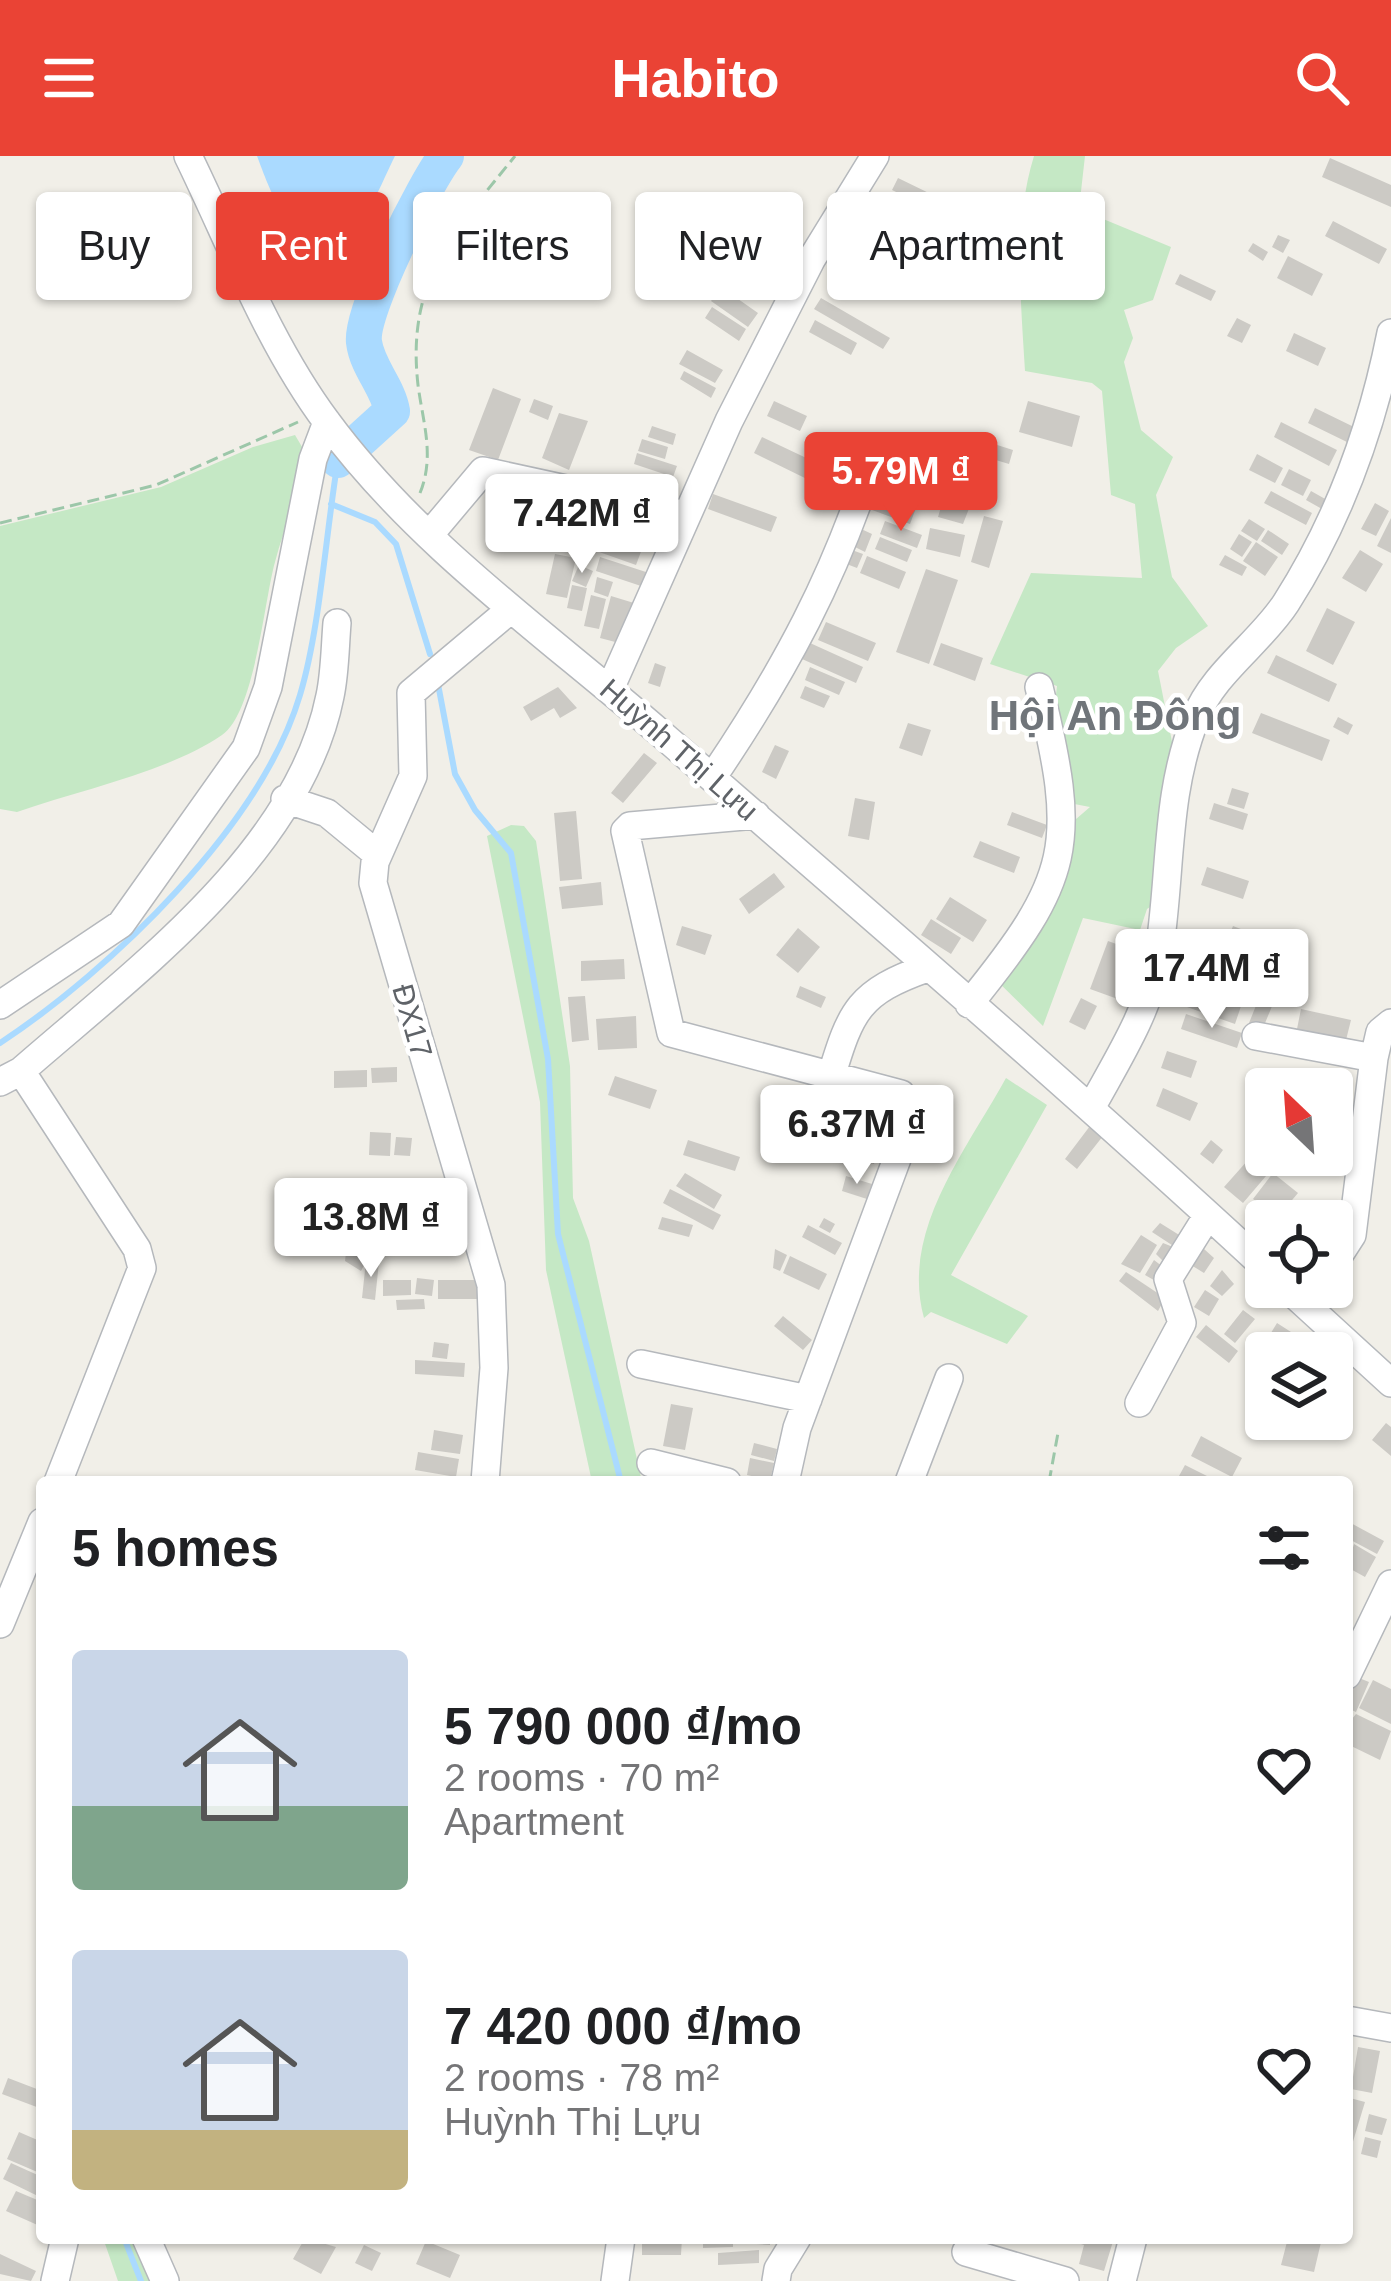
<!DOCTYPE html>
<meta charset="utf-8">
<style>
:root{--surface:#fff;--page:#f2f2f2;--text:#202124;--muted:#757577;--accent:#ea4335}
body{margin:0;font-family:Arial,sans-serif;background:var(--page);color:var(--text);height:100vh;display:flex;flex-direction:column;font-size:45px;white-space:nowrap}
*{box-sizing:border-box;margin:0}
p{font-size:39px;color:var(--muted)}
.icon{flex:none;width:66px;height:66px;fill:none;stroke:currentColor;stroke-width:2;stroke-linecap:round;stroke-linejoin:round}
.map{position:relative;flex:1;overflow:hidden}
.drawer{position:absolute;left:36px;top:1320px;width:1317px;height:768px;display:flex;flex-direction:column;background:var(--surface);border-radius:12px;box-shadow:0 3px 9px #0004}
.drawer>*{flex:none}
.guide{position:absolute;left:36px;top:36px;width:1320px;height:108px;display:flex;gap:24px}
.needle{width:78px;rotate:335deg}
.tools{position:absolute;left:1245px;top:912px;display:grid;gap:24px}
.tools a{display:grid;place-items:center;width:108px;height:108px;border-radius:12px;background:var(--surface);box-shadow:0 3px 9px #0004;font-size:60px}
.price{position:absolute;translate:-50% -102px;padding:0 27px;border-radius:12px;background:#fff;color:#222;font-size:39px;line-height:78px;filter:drop-shadow(0 3px 6px #0008)}
.price::after{content:'';position:absolute;left:50%;top:72px;width:36px;height:27px;margin-left:-18px;background:inherit;clip-path:polygon(0 0,100% 0,50% 100%)}
.price.current{background:var(--accent);color:#fff}
ul{padding:0;list-style:none}
li{display:flex;align-items:center;gap:36px;height:300px;padding:0 36px}
li span{display:grid;place-items:center;flex:none;width:336px;height:240px;border-radius:12px;color:#555}
li>.icon{margin-inline-start:auto}
span .icon{width:144px;height:144px;fill:#fffc;stroke-width:1}
li b{font-size:51px}
h2{display:flex;justify-content:space-between;align-items:center;height:144px;padding:0 36px;font-size:51px}
.tag{padding:0 42px;border-radius:12px;background:var(--surface);box-shadow:0 3px 9px #0004;font-size:42px;line-height:108px}
.tag.current{background:var(--accent);color:#fff}
header{display:flex;justify-content:space-between;align-items:center;height:156px;padding:0 36px;background:var(--accent);color:#fff;font-size:54px;font-weight:700}
.map>svg:first-child{display:block}
.green{fill:#c5e8c5}
.water{fill:#aadaff}
.lines{fill:none;stroke-linecap:round;stroke-linejoin:round}
.stream{stroke:#aadaff;stroke-width:6}
.river{stroke:#aadaff;stroke-width:36}
.building{fill:#cccac5}
.minor-casing{stroke:#b5b8bc;stroke-width:30}
.path{stroke:#9cc7a9;stroke-width:3;stroke-dasharray:12 6;stroke-linecap:butt}
.minor{stroke:#fff;stroke-width:27}
.labels{text-anchor:middle;stroke-width:9;stroke-linejoin:round;paint-order:stroke}
.street-label{font-size:30px;fill:#5f6368;stroke:#fff}
.district-label{font-size:42px;font-weight:bold;fill:#70757a;stroke:#fff}
</style>
<header><svg class="icon" aria-label="menu" viewBox="0 0 24 24"><path d="M4 6h16M4 12h16M4 18h16"/></svg>Habito<svg class="icon" aria-label="search" viewBox="0 0 24 24"><circle cx="10" cy="10" r="6"/><path d="M15 15l6 6"/></svg></header>
<div class="map">
<svg width="1391" height="2125" viewBox="0 0 1391 2125">
<rect width="100%" height="100%" fill="#f1efe8"/>
<path class="green" d="M1034,0H1085L1079,53L1171,91L1153,144L1124,154L1133,182L1124,206L1141,274L1173,301L1156,339L1172,421L1208,470L1176,492L1158,515L1173,591L1159,745L1147,753L1140,774L1083,762L1043,870L990,818L1068,670L1090,651L1069,647L1049,600L1057,530L990,508L1031,417L1142,422L1135,348L1111,339L1102,235L1092,227L1025,215C1021,146 1013,67 1034,0Z
M295,279L308,301C300,338 284,370 275,406C264,445 255,556 222,579C166,617 82,633 17,656L0,653V370L161,331L253,291Z
M511,669L524,670L536,685L570,910L573,1042L589,1085L642,1326H592L546,1114L540,946L487,680Z
M1006,922L1047,949L951,1119L1028,1160L1007,1188L931,1156L924,1162C900,1075 966,995 1006,922Z
M103,2082H136L157,2125H118Z"/>
<path class="water" d="M257,0H395C382,25 365,74 339,87C295,110 267,26 257,0Z"/>
<g class="lines">
<path class="stream" d="M331,348L375,366L396,388L430,498
M438,528L455,618L475,654L511,697L548,903L558,1078L621,1326
M0,887C111,814 261,670 300,539C320,473 326,375 338,304
M124,2082L141,2125"/>
<path class="river" d="M338,304L392,255C388,231 367,211 364,186C360,155 425,27 446,0"/>
</g>
<path class="building" d="M1330,2L1391,29V51L1322,21Z
M898,22L935,40L929,52L892,34Z
M892,37L919,50L914,61L886,48Z
M773,54L802,71L793,87L764,71Z
M703,64L753,95L738,118L689,87Z
M1333,65L1387,93L1379,108L1325,80Z
M1278,79L1290,84L1283,97L1272,91Z
M1253,87L1268,96L1263,105L1248,95Z
M1288,100L1323,118L1312,140L1277,122Z
M859,107L900,132L893,144L852,119Z
M1180,118L1216,135L1211,145L1175,128Z
M721,131L758,157L748,171L711,145Z
M821,142L890,182L883,193L814,153Z
M712,151L746,173L739,185L705,162Z
M1237,162L1251,169L1242,187L1227,180Z
M815,164L857,187L851,199L809,176Z
M1294,177L1326,192L1318,210L1286,195Z
M687,194L723,214L715,227L679,208Z
M684,215L716,232L711,242L680,223Z
M493,232L521,243L498,304L469,294Z
M534,243L553,250L548,264L529,256Z
M774,245L807,260L800,275L767,260Z
M1028,245L1080,260L1072,291L1019,276Z
M1315,252L1356,272L1349,287L1308,267Z
M559,257L588,265L569,314L542,302Z
M1281,266L1337,294L1329,310L1274,281Z
M652,270L676,278L673,289L648,281Z
M968,277L987,283L983,297L963,291Z
M762,281L819,308L811,325L754,297Z
M642,283L668,291L665,303L638,295Z
M994,288L1013,294L1009,308L989,302Z
M902,294L931,307L925,320L896,308Z
M637,297L677,310L673,321L634,308Z
M1257,298L1283,312L1275,327L1249,314Z
M956,299L980,304L976,319L952,313Z
M1289,313L1311,324L1303,340L1281,329Z
M953,322L977,327L974,342L949,337Z
M873,327L919,344L910,368L864,351Z
M1271,335L1312,357L1306,369L1264,347Z
M1311,335L1327,344L1322,353L1306,344Z
M713,338L777,361L771,376L708,353Z
M944,341L970,350L963,368L938,361Z
M1375,347L1389,355L1376,380L1361,373Z
M633,353L660,357L657,374L631,370Z
M984,360L1003,365L989,412L971,406Z
M1391,362V397L1377,390Z
M1249,363L1265,373L1257,385L1241,375Z
M885,365L922,379L917,392L880,378Z
M859,372L872,378L865,396L851,389Z
M930,372L965,379L960,401L926,393Z
M1268,374L1289,388L1282,399L1261,385Z
M590,375L642,393L636,409L585,391Z
M1239,378L1252,386L1242,401L1230,393Z
M880,381L912,394L907,406L875,393Z
M1256,386L1278,401L1265,420L1243,405Z
M849,393L863,398L857,412L844,407Z
M1360,394L1383,408L1366,436L1342,422Z
M555,398L576,402L567,442L546,438Z
M1225,399L1247,411L1242,420L1219,409Z
M867,400L906,416L899,433L860,417Z
M600,401L649,417L644,431L596,415Z
M579,409L593,415L586,431L572,425Z
M926,413L958,424L929,508L896,496Z
M597,421L613,426L608,441L594,436Z
M572,429L587,432L582,455L567,452Z
M591,439L606,443L599,473L584,470Z
M611,440L634,447L623,488L600,482Z
M1327,452L1355,466L1333,509L1306,495Z
M826,466L876,487L868,505L818,484Z
M810,487L863,511L856,527L802,503Z
M941,487L983,502L975,525L933,509Z
M1276,499L1337,528L1329,546L1267,517Z
M655,507L666,511L660,531L648,527Z
M810,511L845,526L839,539L805,524Z
M805,530L830,540L824,552L800,542Z
M558,531L577,552L560,562L554,552L531,565L523,551Z
M1261,557L1330,584L1322,605L1252,577Z
M1338,561L1353,569L1348,579L1333,571Z
M908,567L931,574L922,600L899,592Z
M775,589L789,595L776,623L762,616Z
M644,597L657,607L623,647L611,637Z
M1232,632L1249,637L1244,653L1227,648Z
M855,642L875,646L869,684L848,680Z
M1214,647L1248,658L1243,674L1209,663Z
M576,655L582,723L560,725L554,657Z
M1012,656L1047,669L1042,682L1007,669Z
M980,685L1020,701L1014,717L973,701Z
M1207,711L1249,725L1243,743L1201,729Z
M774,717L785,731L749,758L739,743Z
M601,726L603,749L562,753L559,731Z
M950,741L987,764L973,786L936,763Z
M931,763L961,782L951,798L921,779Z
M682,770L712,779L705,799L676,789Z
M1233,770L1246,775L1241,790L1227,785Z
M798,772L820,791L798,817L776,799Z
M1184,777L1202,782L1196,804L1178,798Z
M1204,782L1227,788L1220,811L1198,805Z
M1108,785L1144,798L1126,846L1090,833Z
M624,803L625,823L581,825V805Z
M1197,825L1244,841L1235,868L1187,851Z
M800,830L826,841L821,852L796,841Z
M1263,832L1277,838L1263,872L1249,867Z
M585,840L589,884L572,886L568,841Z
M1081,842L1097,850L1085,874L1069,866Z
M1301,853L1351,864L1346,884L1297,873Z
M1186,858L1242,877L1237,892L1181,873Z
M636,860L637,892L598,894L596,863Z
M1167,895L1197,905L1191,922L1161,912Z
M397,911V926L372,927L371,912Z
M367,914V931L334,932V915Z
M615,920L657,934L650,953L608,939Z
M1163,932L1198,947L1190,965L1156,950Z
M794,939L813,944L803,982L784,976Z
M838,966L866,971L864,982L836,978Z
M1090,970L1103,980L1077,1013L1065,1003Z
M370,976L391,977L390,1000L369,999Z
M396,981L412,982L410,1000L394,999Z
M835,982L878,993L874,1008L831,997Z
M688,984L740,1001L735,1015L683,999Z
M1211,984L1223,994L1213,1008L1200,998Z
M1248,1004L1266,1020L1243,1047L1224,1031Z
M685,1017L722,1039L714,1053L676,1030Z
M1273,1017L1298,1037L1277,1062L1253,1043Z
M846,1020L872,1028L867,1043L842,1035Z
M670,1033L721,1059L713,1074L663,1047Z
M1324,1046L1351,1067L1337,1084L1332,1065L1310,1063Z
M396,1059H434V1076H396Z
M662,1061L693,1069L689,1081L658,1073Z
M824,1062L835,1068L830,1077L819,1071Z
M1160,1067L1184,1082L1178,1093L1167,1109L1156,1098L1163,1087L1178,1093L1152,1076Z
M808,1069L842,1087L835,1099L802,1081Z
M1141,1079L1157,1089L1140,1117L1121,1108Z
M347,1088L373,1092L361,1115L345,1105Z
M775,1093L787,1099L780,1115L773,1112Z
M1204,1093L1214,1102L1204,1117L1191,1109Z
M790,1100L827,1118L819,1134L783,1117Z
M1154,1104L1167,1114L1159,1127L1145,1119Z
M366,1105L379,1106L375,1144L362,1142Z
M1222,1114L1234,1128L1222,1140L1210,1130Z
M1126,1116L1165,1142L1158,1155L1119,1125Z
M417,1122L434,1124L432,1140L415,1138Z
M383,1124H411V1139L383,1140Z
M438,1124H482V1143H438Z
M1205,1134L1219,1143L1209,1160L1194,1151Z
M424,1143L425,1153L397,1154L396,1144Z
M1243,1154L1255,1163L1235,1187L1224,1178Z
M783,1160L812,1184L803,1194L774,1170Z
M1277,1167L1291,1176L1278,1197H1266V1206L1257,1200Z
M1206,1169L1238,1195L1229,1207L1196,1181Z
M434,1186L449,1188L447,1203L432,1201Z
M415,1204L465,1207L464,1221L415,1218Z
M1254,1204L1265,1209L1257,1227L1246,1222Z
M671,1248L693,1252L685,1294L663,1290Z
M1386,1267L1391,1271V1300L1372,1284Z
M434,1274L463,1279L460,1298L431,1294Z
M1201,1280L1242,1302L1232,1321L1191,1300Z
M754,1287L777,1293L774,1305L751,1299Z
M418,1296L459,1303L456,1321L415,1314Z
M750,1302L774,1307L770,1324L747,1319Z
M1185,1309L1219,1326H1186L1179,1320Z
M1347,1365L1384,1385L1377,1398L1347,1382Z
M1354,1388L1376,1401L1365,1421L1347,1411Z
M1354,1520L1369,1526L1356,1556L1347,1552Z
M1373,1524L1391,1533V1568L1359,1552Z
M1356,1558L1391,1575L1380,1604L1347,1588V1569Z
M1358,1891L1380,1895L1372,1937L1351,1933Z
M8,1922L42,1935V1953L2,1938Z
M1350,1942L1365,1946L1348,2002L1347,1950Z
M1369,1958L1387,1963L1382,1979L1365,1975Z
M19,1976L42,1986V2018L7,2003Z
M1365,1981L1381,1985L1377,2002L1361,1998Z
M11,2007L42,2021V2042L3,2023Z
M16,2035L42,2046V2071L6,2055Z
M305,2082L336,2091L321,2118L293,2103Z
M642,2082H682L681,2099H642Z
M703,2082H733V2091L703,2092Z
M742,2082H770V2089L742,2087Z
M1063,2082H1114L1104,2115L1079,2108L1084,2089Z
M1288,2082H1322L1314,2116L1281,2109Z
M426,2085L460,2099L450,2122L416,2108Z
M364,2089L381,2097L372,2115L355,2107Z
M759,2094V2107L718,2109V2097Z
M0,2098L36,2115L31,2125L0,2118Z"/>
<g class="lines">
<g class="minor-casing">
<path id="minor" d="M188,0C231,88 268,187 327,266C417,388 546,478 659,576C863,753 1068,929 1266,1112
M430,378L483,315L685,359
M610,533L729,265L811,104L875,0
M712,622C785,514 836,420 875,295
M285,643L327,657L378,699
M756,659L630,670L625,675L671,877L901,938L911,965L797,1272L785,1326
M969,848C1072,721 1078,690 1039,531
M0,849L121,768L246,592L268,531L313,303L327,266
M1256,880L1374,902
M21,915L137,1093L142,1112L58,1326
M831,921C851,854 859,836 927,812
M0,926L21,915C134,816 299,696 330,540C335,517 335,491 337,467
M1091,952C1116,906 1149,855 1158,803C1172,720 1164,640 1196,561C1213,517 1261,486 1286,447C1339,364 1372,273 1391,177
M1332,1110L1352,1079L1374,902L1380,876L1391,867
M1286,1131L1391,1227
M641,1208L808,1243
M1139,1247L1182,1167L1168,1123L1208,1059
M651,1307L727,1326
M485,1326L494,1212L491,1129L373,727L375,706L413,620L411,537L511,453
M909,1326L949,1222
M0,1468L42,1366
M1347,1519L1391,1428
M1347,1864L1391,1872
M146,2082L165,2125
M966,2096L1065,2125
M55,2125L65,2082
M615,2125L621,2082
M776,2125L778,2113L797,2082
M1122,2125L1133,2082"/>
</g>
<path class="path" d="M420,337C435,300 423,267 418,229C406,124 454,76 515,0
M0,367L156,329L298,266
M1049,1326L1058,1277"/>
<use href="#minor" class="minor"/>
</g>
<g class="labels">
<g class="street-label">
<text transform="translate(679 594) rotate(41)" y="10">Huỳnh Thị Lựu</text>
<text transform="translate(412 865) rotate(74)" y="10">ĐX17</text>
</g>
<g class="district-label">
<text x="1115" y="574">Hội An Đông</text>
</g>
</g>
</svg>
<div class="tools">
<a><svg class="needle" viewBox="-14 -14 28 28"><path d="M0-13l5 13h-10z" fill="#e53935"/><path d="M0 13l5-13h-10z" fill="#757577"/></svg></a>
<a><svg class="icon" aria-label="locate" viewBox="0 0 24 24"><circle cx="12" cy="12" r="6"/><path d="M12 2v4M12 18v4M2 12h4M18 12h4"/></svg></a>
<a><svg class="icon" aria-label="layers" viewBox="0 0 24 24"><path d="M12 4l9 5-9 5-9-5zM3 14l9 5 9-5"/></svg></a>
</div>
<b class="price current" style="left:901px;top:378px">5.79M ₫</b>
<b class="price" style="left:582px;top:420px">7.42M ₫</b>
<b class="price" style="left:1212px;top:875px">17.4M ₫</b>
<b class="price" style="left:857px;top:1031px">6.37M ₫</b>
<b class="price" style="left:371px;top:1124px">13.8M ₫</b>
<div class="guide">
<a class="tag">Buy</a>
<a class="tag current">Rent</a>
<a class="tag">Filters</a>
<a class="tag">New</a>
<a class="tag">Apartment</a>
</div>
<section class="drawer">
<h2>5 homes<svg class="icon" aria-label="filters" viewBox="0 0 24 24"><path d="M4 7h16M4 17h16"/><circle cx="9" cy="7" r="2"/><circle cx="15" cy="17" r="2"/></svg></h2>
<ul>
<li><span style="background:linear-gradient(#c9d6e8 65%,#7fa58c 0)"><svg class="icon" aria-label="home" viewBox="0 0 24 24"><path d="M3 11l9-7 9 7M6 9v11h12V9"/></svg></span><div><b>5 790 000 ₫/mo</b><p>2 rooms · 70 m²</p><p>Apartment</p></div><svg class="icon" aria-label="heart" viewBox="0 0 24 24"><path d="M12 20l-8-8c-3-5 5-10 8-4 3-6 11-1 8 4z"/></svg></li>
<li><span style="background:linear-gradient(#c9d6e8 75%,#c2b280 0)"><svg class="icon" aria-label="home" viewBox="0 0 24 24"><path d="M3 11l9-7 9 7M6 9v11h12V9"/></svg></span><div><b>7 420 000 ₫/mo</b><p>2 rooms · 78 m²</p><p>Huỳnh Thị Lựu</p></div><svg class="icon" aria-label="heart" viewBox="0 0 24 24"><path d="M12 20l-8-8c-3-5 5-10 8-4 3-6 11-1 8 4z"/></svg></li>
</ul>
</section>
</div>
